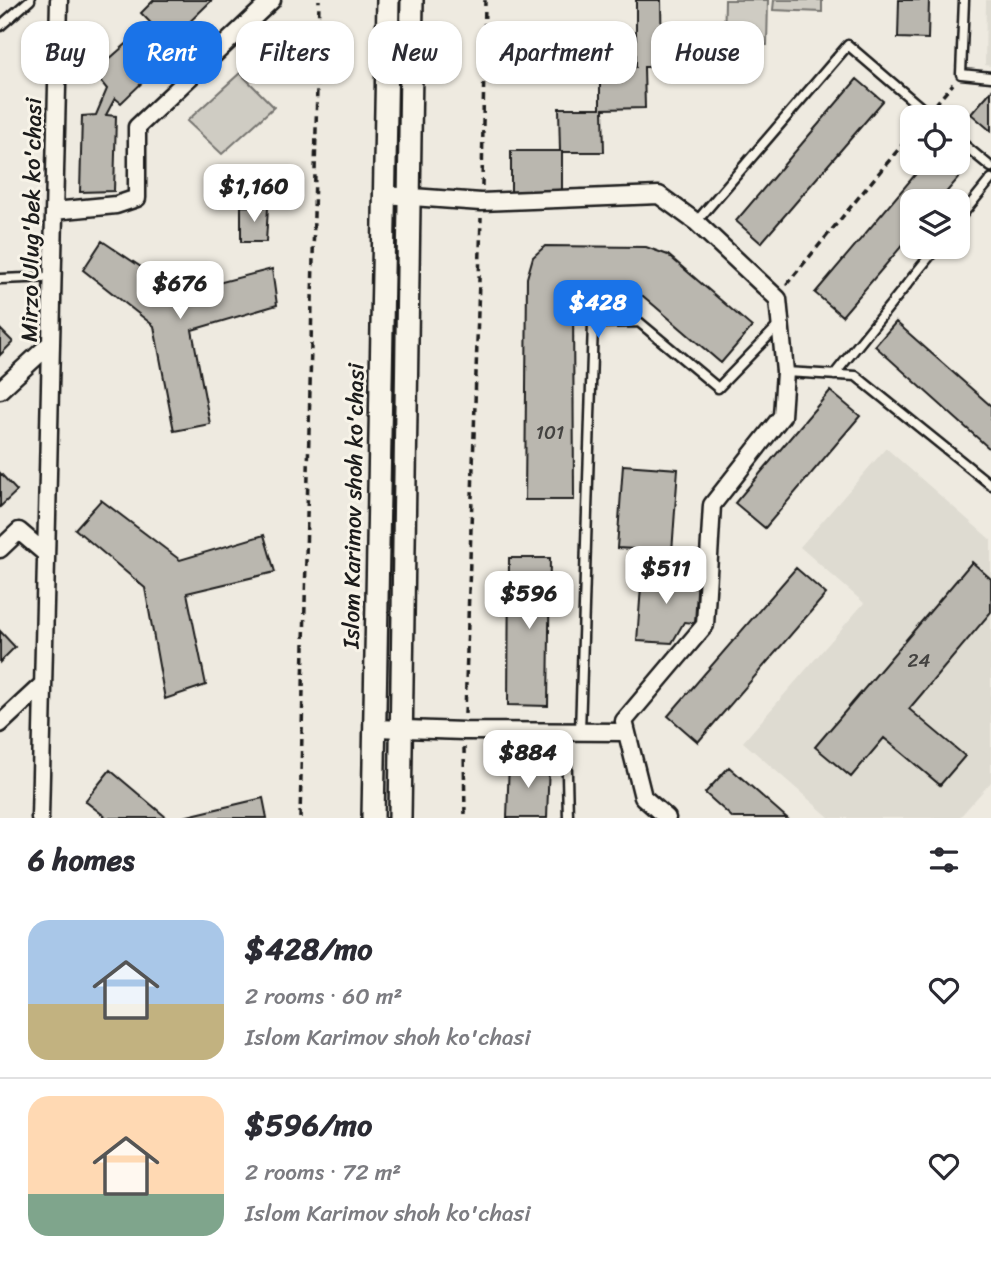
<!DOCTYPE html>
<meta charset="utf-8">
<style>
:root{--surface:#fff;--page:#f2f2f3;--text:#2b2b33;--muted:#7c7c81;--line:#e1e1e2;--accent:#1a73e8}
body{margin:0;font-family:Sriracha,sans-serif;background:var(--page);color:var(--text);height:100vh;display:flex;flex-direction:column;font-size:26px;white-space:nowrap}
*{box-sizing:border-box;margin:0}
p{font-size:23px;color:var(--muted)}
.icon{flex:none;width:38px;height:38px;fill:none;stroke:currentColor;stroke-width:2;stroke-linecap:round;stroke-linejoin:round}
.map{position:relative;height:818px;overflow:hidden}
.sheet{display:flex;flex-direction:column;background:var(--surface);flex:1}
.sheet>*{flex:none}
.hud{position:absolute;left:21px;top:21px;width:950px;height:63px;display:flex;gap:14px}
.buttons{position:absolute;left:900px;top:105px;display:grid;gap:14px}
.buttons a{display:grid;place-items:center;width:70px;height:70px;border-radius:14px;background:var(--surface);box-shadow:0 2px 5px #0004;font-size:35px}
.price{position:absolute;translate:-50% -60px;padding:0 16px;border-radius:14px;background:#fff;color:#222;font-size:23px;line-height:46px;filter:drop-shadow(0 2px 4px #0008)}
.price::after{content:'';position:absolute;left:50%;top:42px;width:21px;height:16px;margin-left:-10px;background:inherit;clip-path:polygon(0 0,100% 0,50% 100%)}
.price.selected{background:var(--accent);color:#fff}
ul{padding:0;list-style:none}
li{display:flex;align-items:center;gap:21px;height:175px;padding:0 28px}
li+li{border-top:2px solid var(--line)}
li span{display:grid;place-items:center;flex:none;width:196px;height:140px;border-radius:21px;color:#555}
li>.icon{margin-inline-start:auto}
span .icon{width:84px;height:84px;fill:#fffc;stroke-width:1}
li b{font-size:30px}
h2{display:flex;justify-content:space-between;align-items:center;height:84px;padding:0 28px;font-size:30px}
.tag{padding:0 24px;border-radius:21px;background:var(--surface);box-shadow:0 2px 5px #0004;font-size:24px;line-height:63px}
.tag.selected{background:var(--accent);color:#fff}
.map>svg:first-child{display:block}
.built{fill:#dedbd1}
.green{fill:#cfccc3;stroke:#767470;stroke-width:2}
.building{fill:#bab7af;stroke:#1c1c1c;stroke-width:2}
.lines{fill:none;stroke-linecap:round;stroke-linejoin:round}
.service-casing{stroke:#1c1c1c;stroke-width:13}
.minor-casing{stroke:#1c1c1c;stroke-width:21}
.secondary-casing{stroke:#1c1c1c;stroke-width:26}
.path{stroke:#1c1c1c;stroke-width:3.5;stroke-dasharray:7 5;stroke-linecap:butt}
.service{stroke:#f7f3e8;stroke-width:8}
.minor{stroke:#f7f3e8;stroke-width:16}
.secondary{stroke:#f7f3e8;stroke-width:21}
.labels{text-anchor:middle;stroke-width:6;stroke-linejoin:round;paint-order:stroke}
.number-label{font-size:19px;fill:#444341}
.street-label{font-size:23px;fill:#1c1c1c;stroke:#f7f3e8}
</style>
<div class="map">
<svg width="991" height="818" viewBox="0 0 991 818">
<rect width="100%" height="100%" fill="#eeeae0"/>
<filter id="ink" filterUnits="userSpaceOnUse"><feTurbulence type="fractalNoise" baseFrequency=".0143" numOctaves="2"/><feDisplacementMap in="SourceGraphic" scale="14" xChannelSelector="R" yChannelSelector="G"/><feConvolveMatrix kernelMatrix="1 2 1 2 8 2 1 2 1" color-interpolation-filters="sRGB"/></filter>
<g filter="url(#ink)">
<path class="built" d="M986,0H991V66L985,65Z
M886,448L991,540V782L959,818H830L743,742L864,603L800,547Z"/>
<path class="green" d="M725,0H768L767,45L724,44Z
M774,0H822V12L773,10Z
M240,73L274,107L222,154L187,121Z"/>
<path class="building" d="M154,0H212L169,42L141,13Z
M636,0H661L662,67H644L645,108L603,109L604,152H562V194L511,195V151H560L559,108H600V67H636Z
M899,0H929L928,39L898,38Z
M149,24L176,50L121,103L115,98L106,115L116,116L114,191L80,192L82,116L96,115L107,89L98,78L103,74L99,68Z
M857,79L883,101L761,243L736,221Z
M991,91V131L971,114Z
M957,162L966,169L939,201H912V234L842,316L815,293L925,163Z
M241,206L268,207L266,242H241Z
M102,241L180,293L272,269L277,305L192,330L210,424L174,431L154,326L83,270Z
M545,246L646,247L668,255L752,327L721,363L643,296L573,295L574,500H525L527,278L533,257Z
M896,322L991,406V450L875,346Z
M0,329L13,342L0,355Z
M830,391L860,416L765,528L735,503Z
M623,465L678,469L671,566L649,564L650,550L617,548Z
M0,473L17,491L0,507Z
M101,500L180,560L264,535L275,572L187,593L206,685L165,699L145,588L75,529Z
M509,558H550L548,706L508,705Z
M972,562L991,579V612L909,709L965,756L940,785L884,738L851,777L815,747Z
M796,568L826,594L698,742L668,716Z
M642,573L698,576L695,623L684,622L672,643L637,641Z
M0,631L15,647L0,662Z
M509,761L549,762L547,818H507Z
M729,767L787,818H733L705,793Z
M110,770L167,818H107L85,801Z
M263,798L267,818H179Z"/>
<g class="lines">
<g class="service-casing">
<path id="service" d="M964,0L961,74L991,77
M0,26L30,0
M957,139L991,167
M957,221L991,179
M696,222L848,45L932,117
M0,279L53,277
M785,372L856,376L991,485
M834,375L937,247
M566,732L568,818
M580,732L593,323L639,322L718,388L780,324"/>
</g>
<g class="minor-casing">
<path id="minor" d="M385,195L481,202L659,195L696,222L778,299L785,372L782,416L712,505L705,625L624,721L643,797L667,818
M54,211L116,205L137,198V127L272,0
M0,390L51,343
M0,549L19,531L46,554
M0,724L43,684
M375,728L464,731L626,732
M40,818L59,0"/>
</g>
<g class="secondary-casing">
<path id="secondary" d="M373,818L388,0
M400,818L412,0"/>
</g>
<path class="path" d="M935,105L953,84
M482,186L485,0
M786,285L912,133
M465,714L481,218
M464,747L465,818
M300,818L319,0"/>
<use href="#service" class="service"/>
<use href="#minor" class="minor"/>
<use href="#secondary" class="secondary"/>
</g>
</g>
<g class="labels">
<g class="number-label">
<text x="550" y="439">101</text>
<text x="919" y="667">24</text>
</g>
<g class="street-label">
<text transform="translate(31 220) rotate(-89)" y="8">Mirzo Ulug'bek ko'chasi</text>
<text transform="translate(353 506) rotate(-89)" y="8">Islom Karimov shoh ko'chasi</text>
</g>
</g>
</svg>
<div class="buttons">
<a><svg class="icon" aria-label="locate" viewBox="0 0 24 24"><circle cx="12" cy="12" r="6"/><path d="M12 2v4M12 18v4M2 12h4M18 12h4"/></svg></a>
<a><svg class="icon" aria-label="layers" viewBox="0 0 24 24"><path d="M12 4l9 5-9 5-9-5zM3 14l9 5 9-5"/></svg></a>
</div>
<b class="price" style="left:254px;top:224px">$1,160</b>
<b class="price" style="left:180px;top:321px">$676</b>
<b class="price selected" style="left:598px;top:340px">$428</b>
<b class="price" style="left:666px;top:606px">$511</b>
<b class="price" style="left:529px;top:631px">$596</b>
<b class="price" style="left:528px;top:790px">$884</b>
<div class="hud">
<a class="tag">Buy</a>
<a class="tag selected">Rent</a>
<a class="tag">Filters</a>
<a class="tag">New</a>
<a class="tag">Apartment</a>
<a class="tag">House</a>
</div>
</div>
<section class="sheet">
<h2>6 homes<svg class="icon" aria-label="filters" viewBox="0 0 24 24"><path d="M4 7h16M4 17h16"/><circle cx="9" cy="7" r="2"/><circle cx="15" cy="17" r="2"/></svg></h2>
<ul>
<li><span style="background:linear-gradient(#a9c7e8 60%,#c2b280 0)"><svg class="icon" aria-label="home" viewBox="0 0 24 24"><path d="M3 11l9-7 9 7M6 9v11h12V9"/></svg></span><div><b>$428/mo</b><p>2 rooms · 60 m²</p><p>Islom Karimov shoh ko'chasi</p></div><svg class="icon" aria-label="heart" viewBox="0 0 24 24"><path d="M12 20l-8-8c-3-5 5-10 8-4 3-6 11-1 8 4z"/></svg></li>
<li><span style="background:linear-gradient(#ffd9b3 70%,#7fa58c 0)"><svg class="icon" aria-label="home" viewBox="0 0 24 24"><path d="M3 11l9-7 9 7M6 9v11h12V9"/></svg></span><div><b>$596/mo</b><p>2 rooms · 72 m²</p><p>Islom Karimov shoh ko'chasi</p></div><svg class="icon" aria-label="heart" viewBox="0 0 24 24"><path d="M12 20l-8-8c-3-5 5-10 8-4 3-6 11-1 8 4z"/></svg></li>
</ul>
</section>
